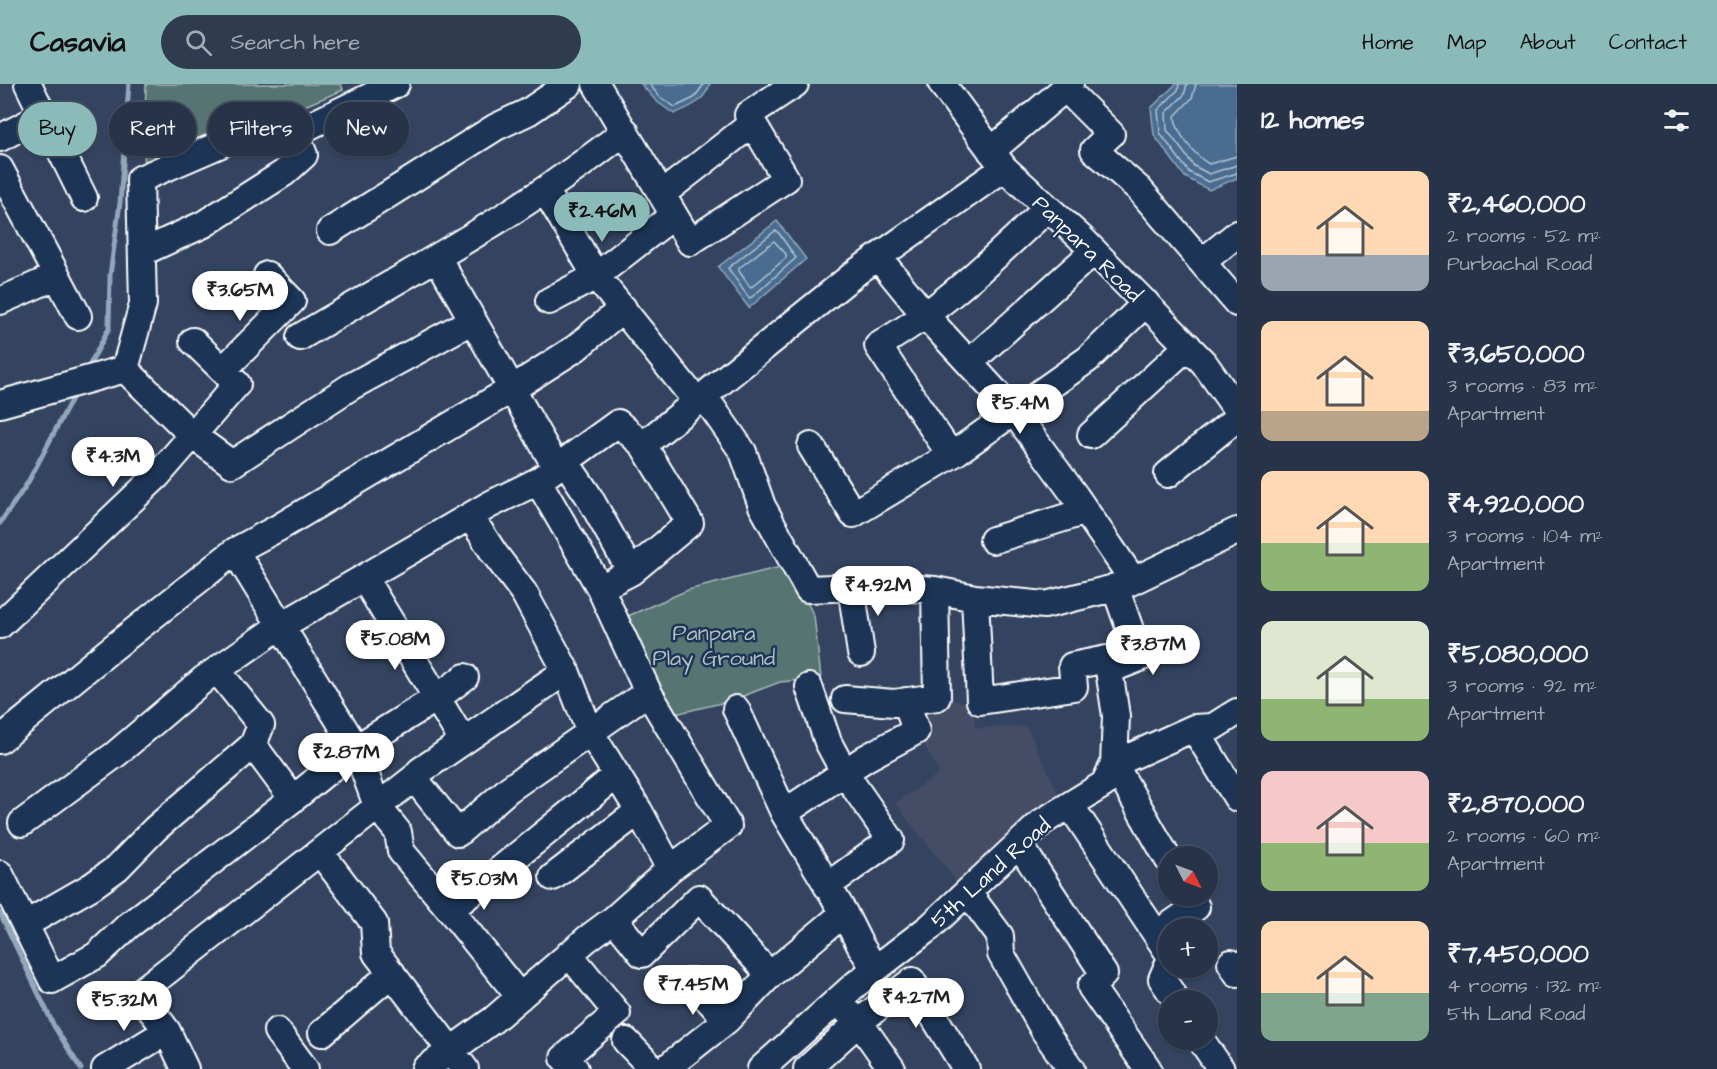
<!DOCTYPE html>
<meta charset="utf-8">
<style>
:root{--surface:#273348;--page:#2f3b4f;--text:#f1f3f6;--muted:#a4aab4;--line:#434e60;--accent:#8bbbb9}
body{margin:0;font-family:"Architects Daughter",sans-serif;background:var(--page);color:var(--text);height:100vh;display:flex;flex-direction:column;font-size:22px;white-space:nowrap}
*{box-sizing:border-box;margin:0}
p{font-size:20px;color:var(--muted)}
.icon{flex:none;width:33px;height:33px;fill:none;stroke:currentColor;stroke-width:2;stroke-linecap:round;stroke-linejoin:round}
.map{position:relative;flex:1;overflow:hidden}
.sheet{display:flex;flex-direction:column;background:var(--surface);width:480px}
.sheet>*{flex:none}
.banner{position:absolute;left:18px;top:18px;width:570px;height:54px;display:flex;gap:12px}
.needle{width:39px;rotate:132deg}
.controls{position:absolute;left:1158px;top:762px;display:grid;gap:12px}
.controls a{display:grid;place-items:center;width:60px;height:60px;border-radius:50%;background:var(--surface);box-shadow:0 2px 4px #0004,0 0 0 2px var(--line);font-size:30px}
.price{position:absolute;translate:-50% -51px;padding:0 14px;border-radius:21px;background:#fff;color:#222;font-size:20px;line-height:39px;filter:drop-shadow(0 2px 3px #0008)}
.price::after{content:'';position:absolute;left:50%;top:36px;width:18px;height:14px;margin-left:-9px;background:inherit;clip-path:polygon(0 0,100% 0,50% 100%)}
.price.current{background:var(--accent);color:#111}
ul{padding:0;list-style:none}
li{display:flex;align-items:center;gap:18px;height:150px;padding:0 24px}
li span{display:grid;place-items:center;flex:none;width:168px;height:120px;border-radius:12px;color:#555}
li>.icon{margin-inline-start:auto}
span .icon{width:72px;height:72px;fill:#fffc;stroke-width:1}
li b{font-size:26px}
h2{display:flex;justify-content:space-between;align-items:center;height:72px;padding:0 24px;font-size:26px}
.tag{padding:0 21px;border-radius:27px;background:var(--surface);box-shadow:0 2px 4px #0004,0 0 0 2px var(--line);font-size:21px;line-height:54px}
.tag.current{background:var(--accent);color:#111}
header{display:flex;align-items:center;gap:36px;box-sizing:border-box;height:84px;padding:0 30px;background:var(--accent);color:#111}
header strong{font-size:28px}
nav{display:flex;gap:33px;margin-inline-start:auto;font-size:21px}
.search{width:420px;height:54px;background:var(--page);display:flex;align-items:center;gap:15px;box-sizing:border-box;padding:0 21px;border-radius:33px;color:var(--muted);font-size:22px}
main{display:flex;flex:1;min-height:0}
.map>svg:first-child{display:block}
.built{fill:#444e66}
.green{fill:#567472;stroke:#aabab8;stroke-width:1.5}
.water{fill:#496c90;stroke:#92a7bc;stroke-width:1.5}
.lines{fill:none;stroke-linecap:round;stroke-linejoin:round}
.shore{stroke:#b6c4d3;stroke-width:1.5}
.stream{stroke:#92a7bc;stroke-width:5}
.minor-casing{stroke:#fff;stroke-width:30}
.minor{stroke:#1d3557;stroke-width:26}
.labels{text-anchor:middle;stroke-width:5;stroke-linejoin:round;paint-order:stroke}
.street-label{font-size:22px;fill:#fff;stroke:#1d3557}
.park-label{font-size:22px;fill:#b3c0c0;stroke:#1d3557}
</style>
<header>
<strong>Casavia</strong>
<div class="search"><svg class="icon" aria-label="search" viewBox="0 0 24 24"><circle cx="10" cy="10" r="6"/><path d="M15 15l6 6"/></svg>Search here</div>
<nav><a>Home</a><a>Map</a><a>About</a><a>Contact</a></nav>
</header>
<main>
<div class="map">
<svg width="1237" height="985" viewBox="0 0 1237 985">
<rect width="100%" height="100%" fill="#344460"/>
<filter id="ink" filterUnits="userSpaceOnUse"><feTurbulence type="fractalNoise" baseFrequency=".0167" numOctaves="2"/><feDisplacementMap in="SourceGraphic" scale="12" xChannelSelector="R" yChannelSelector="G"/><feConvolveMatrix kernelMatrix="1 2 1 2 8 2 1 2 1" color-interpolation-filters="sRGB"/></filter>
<g filter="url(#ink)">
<path class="built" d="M942,617L973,618L975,644L1027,643L1061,716L965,808L895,719L940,689L921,656L914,622Z"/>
<path class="green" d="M146,0H341L343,6L145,88L144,65Z
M788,481L814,532L821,594L780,598L730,617L667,632L621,535L688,506Z"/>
<path class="water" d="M641,0H710C704,18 690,23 674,30L656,17Z
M1176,0H1237V94L1209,106L1185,93L1154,51L1151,24Z
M777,137L806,175L749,224L718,183Z"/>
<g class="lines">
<path class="shore" d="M649,0L660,13L675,23L694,14L704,0
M1179,0L1178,6L1158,26L1160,49L1189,88L1208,98L1237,89
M1187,0L1184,11L1166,29L1167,46L1194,82L1209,90L1237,81
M1196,0L1192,14L1175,32C1175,48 1196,73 1209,80L1237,72
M775,147L778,148L796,174L752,213L749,214L728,184Z
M774,157L786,170V174L753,202L750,203L739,187V184Z"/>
<path class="stream" d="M87,286L109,244L110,191L120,119L129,0
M0,439L27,400L76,307
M0,829L54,942L81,985"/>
<g class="minor-casing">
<path id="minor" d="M28,0L84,114
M396,0L295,49L288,31L140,95L143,220L125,285L192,351L232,380L350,303L473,236
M596,0L690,158L786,95L748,31L795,0
M942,0L1004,84L1080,153L1158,232L1204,279L1237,326
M1065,4L1111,50L1094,66L1139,105L1237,219
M0,54L44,31
M991,67L1070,0
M0,85L57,192
M545,106L596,192L697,318
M662,110L753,39
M330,147L496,43L528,28L569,0
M143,168L204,140L284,89L304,71L295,49
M437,173L556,383
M878,173L925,231L1014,328L1076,413L1133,496
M1202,178L1237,150
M0,217L57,192L78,232
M549,217L596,192L674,131
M300,253C410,188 524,128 625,47
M970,278L1094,167
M223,286L292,217L267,191
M704,312L743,368L762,422L808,505L880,502L935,506L975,514L1045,521L1122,502L1237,447
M0,320L125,285
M1091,351L1188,262
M811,362L853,430L958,367L1088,275L1146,219
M950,370L878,262C894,252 910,242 925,231C969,199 1008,160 1048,124
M565,377L588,411L631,488
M1168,390L1237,334
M993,456L1086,427
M235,467L356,664L377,722L398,748L401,767L450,826L617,691
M364,494L463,657
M851,503L861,569
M1115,503L1140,574L1109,586L1116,632L1114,680L1168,775
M600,504L631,488L690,439L643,361
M975,514L980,617L1074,603L1072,582L1107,575L1109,586
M0,541L158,391L237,300L193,257
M217,586L261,641L253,661L293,715
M566,587L590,648L639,727L670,785
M809,603L828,658L844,688L891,756L827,802
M845,615L894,619L937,613L935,506
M736,625L784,729L844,829L860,861L875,885
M1194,644L1237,714
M0,656L110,566L235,467L278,444L512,305L576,264L623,224
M414,694L458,749L509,705L648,608
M1070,721L1168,868
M784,729L866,674L916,647L906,617
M22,739L116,670L204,595L274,546L489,421L538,397L618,339L643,361L858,187L1004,84
M1019,760L1104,890L1091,903L1148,985
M320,768L374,839L376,869L465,985
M0,790L52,896L97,871L128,842L293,715L356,664L437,614L465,593
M553,793L639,727
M968,809L1000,852L1001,870L1045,948L1071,985
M450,826L520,913
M614,835L642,870L699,814L770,891
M26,840L92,802L117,784L155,745L253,661
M1157,850L1196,823L1190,812
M569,870L617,929L564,974L575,985
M1231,879L1237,889
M1168,881L1162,895L1176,916
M691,897L727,936
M847,927L859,938L892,985
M277,947L305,985
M322,949L392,889
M1201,956L1221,985
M626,957L653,985
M105,985L167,947
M185,985L167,947L139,909L414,694L420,687L566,587L524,509L494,469L470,432
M425,985L493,936L587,855L614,835L670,785L728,742L648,608L600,504L538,397
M665,985L727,936L770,891L844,829
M761,985L856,900L930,843L1042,738L1104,700L1114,680L1194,644L1213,643L1237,628
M807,985L859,938L912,897L966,985"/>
</g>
<use href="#minor" class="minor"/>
</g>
</g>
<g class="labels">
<g class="street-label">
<text transform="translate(1088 164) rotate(44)" y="8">Panpara Road</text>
<text transform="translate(990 788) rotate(-42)" y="8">5th Land Road</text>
</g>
<g class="park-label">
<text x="714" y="556">Panpara<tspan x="714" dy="25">Play Ground</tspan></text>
</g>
</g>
</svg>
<div class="controls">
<a><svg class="needle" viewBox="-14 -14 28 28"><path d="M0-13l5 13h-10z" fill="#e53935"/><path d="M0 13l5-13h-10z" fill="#a4aab4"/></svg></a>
<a>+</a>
<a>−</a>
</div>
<b class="price current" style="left:602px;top:159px">₹2.46M</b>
<b class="price" style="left:240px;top:238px">₹3.65M</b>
<b class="price" style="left:1020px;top:351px">₹5.4M</b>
<b class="price" style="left:113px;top:404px">₹4.3M</b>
<b class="price" style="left:878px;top:533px">₹4.92M</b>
<b class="price" style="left:395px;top:587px">₹5.08M</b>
<b class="price" style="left:1153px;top:592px">₹3.87M</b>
<b class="price" style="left:346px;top:700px">₹2.87M</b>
<b class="price" style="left:484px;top:827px">₹5.03M</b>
<b class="price" style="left:693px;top:932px">₹7.45M</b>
<b class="price" style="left:916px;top:945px">₹4.27M</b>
<b class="price" style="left:124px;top:948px">₹5.32M</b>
<div class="banner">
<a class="tag current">Buy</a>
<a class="tag">Rent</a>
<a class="tag">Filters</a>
<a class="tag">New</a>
</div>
</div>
<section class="sheet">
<h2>12 homes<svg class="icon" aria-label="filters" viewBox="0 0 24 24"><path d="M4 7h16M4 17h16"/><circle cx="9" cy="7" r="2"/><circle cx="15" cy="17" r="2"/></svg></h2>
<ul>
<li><span style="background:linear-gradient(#ffd9b3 70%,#9aa5b1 0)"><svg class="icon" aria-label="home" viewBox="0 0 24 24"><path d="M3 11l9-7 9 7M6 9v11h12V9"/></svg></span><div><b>₹2,460,000</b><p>2 rooms · 52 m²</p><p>Purbachal Road</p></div></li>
<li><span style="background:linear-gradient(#ffd9b3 75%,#b9a48a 0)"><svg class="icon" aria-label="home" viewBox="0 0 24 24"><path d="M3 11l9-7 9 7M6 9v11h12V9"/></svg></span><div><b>₹3,650,000</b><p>3 rooms · 83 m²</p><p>Apartment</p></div></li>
<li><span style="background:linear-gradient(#ffd9b3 60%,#8fb573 0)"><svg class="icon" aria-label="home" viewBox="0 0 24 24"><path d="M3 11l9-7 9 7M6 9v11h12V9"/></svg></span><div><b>₹4,920,000</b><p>3 rooms · 104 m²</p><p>Apartment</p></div></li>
<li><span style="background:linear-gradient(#dfe7d0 65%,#8fb573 0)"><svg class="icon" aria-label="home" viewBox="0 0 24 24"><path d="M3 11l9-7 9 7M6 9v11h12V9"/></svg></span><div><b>₹5,080,000</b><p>3 rooms · 92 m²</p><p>Apartment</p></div></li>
<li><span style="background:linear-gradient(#f6c9c9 60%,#8fb573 0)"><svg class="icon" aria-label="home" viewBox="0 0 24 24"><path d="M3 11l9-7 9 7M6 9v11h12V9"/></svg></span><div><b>₹2,870,000</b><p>2 rooms · 60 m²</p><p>Apartment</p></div></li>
<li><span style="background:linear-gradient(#ffd9b3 60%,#7fa58c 0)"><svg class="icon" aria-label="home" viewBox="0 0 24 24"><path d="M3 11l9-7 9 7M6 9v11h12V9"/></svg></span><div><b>₹7,450,000</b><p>4 rooms · 132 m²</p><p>5th Land Road</p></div></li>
</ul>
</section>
</main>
